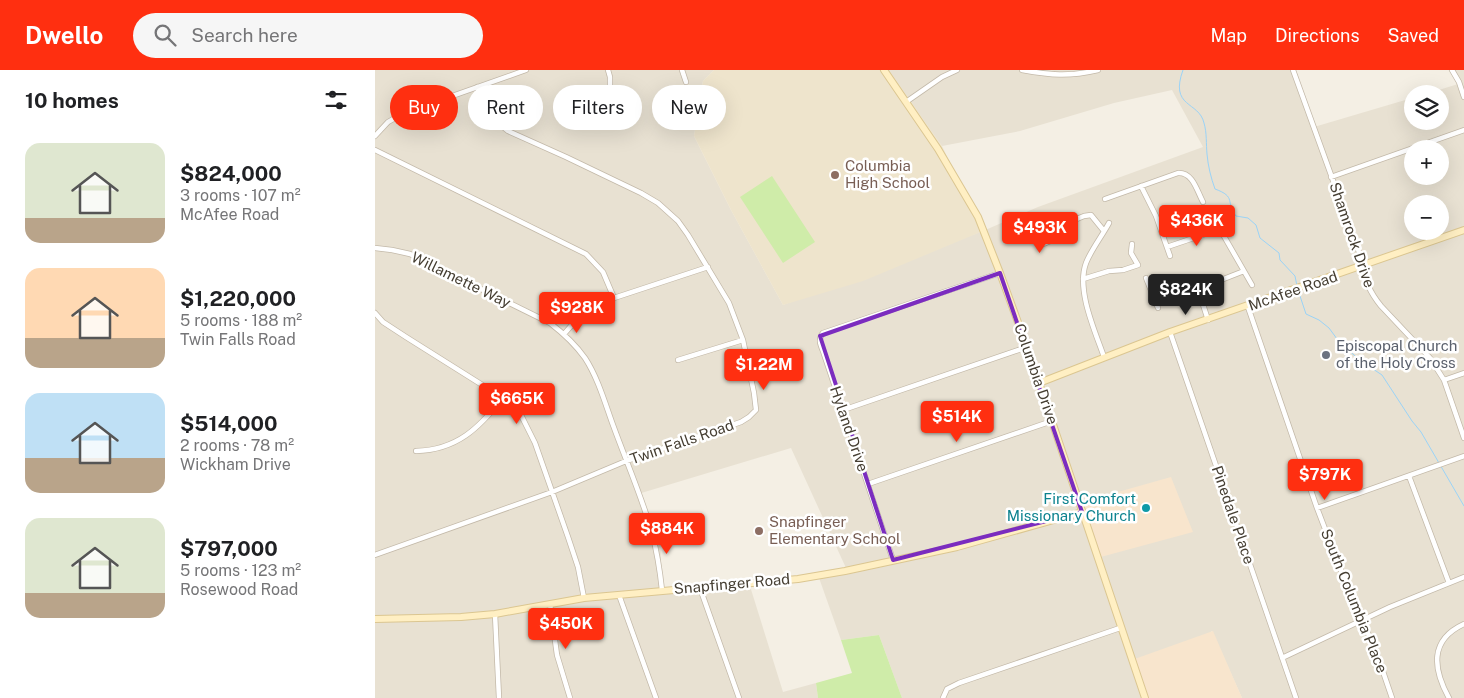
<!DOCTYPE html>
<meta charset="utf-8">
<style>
:root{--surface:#fff;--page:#f6f6f6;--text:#202124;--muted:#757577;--accent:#ff2f10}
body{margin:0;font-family:"Public Sans",sans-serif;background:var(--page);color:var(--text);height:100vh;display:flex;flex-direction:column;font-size:19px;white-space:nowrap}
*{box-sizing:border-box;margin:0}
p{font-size:16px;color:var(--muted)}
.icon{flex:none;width:28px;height:28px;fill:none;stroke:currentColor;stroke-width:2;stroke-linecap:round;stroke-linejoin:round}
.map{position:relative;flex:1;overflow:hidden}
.details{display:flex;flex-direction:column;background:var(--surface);width:375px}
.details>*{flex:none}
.guide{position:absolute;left:15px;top:15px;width:475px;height:45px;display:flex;gap:10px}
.controls{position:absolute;left:1029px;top:15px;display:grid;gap:10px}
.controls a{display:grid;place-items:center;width:45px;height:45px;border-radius:50%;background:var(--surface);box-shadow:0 5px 20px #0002;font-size:25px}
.price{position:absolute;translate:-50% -42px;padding:0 11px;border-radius:5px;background:var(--accent);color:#fff;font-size:16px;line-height:32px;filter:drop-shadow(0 1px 2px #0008)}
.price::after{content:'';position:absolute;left:50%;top:30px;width:15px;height:11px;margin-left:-8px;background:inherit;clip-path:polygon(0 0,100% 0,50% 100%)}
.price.selected{background:#222;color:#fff}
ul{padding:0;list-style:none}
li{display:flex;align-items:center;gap:15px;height:125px;padding:0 25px}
li span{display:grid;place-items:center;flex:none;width:140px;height:100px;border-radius:15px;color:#555}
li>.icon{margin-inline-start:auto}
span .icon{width:60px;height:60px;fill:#fffc;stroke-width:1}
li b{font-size:21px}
h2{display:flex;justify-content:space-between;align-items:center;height:60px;padding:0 25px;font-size:21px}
.chip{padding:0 18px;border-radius:22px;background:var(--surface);box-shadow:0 5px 20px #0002;font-size:18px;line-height:45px}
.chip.selected{background:var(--accent);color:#fff}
header{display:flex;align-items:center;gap:30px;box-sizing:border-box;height:70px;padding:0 25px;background:var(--accent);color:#fff}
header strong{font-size:24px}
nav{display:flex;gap:28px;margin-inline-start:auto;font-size:18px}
.search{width:350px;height:45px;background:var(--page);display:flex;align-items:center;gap:12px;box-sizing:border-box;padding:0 18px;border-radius:28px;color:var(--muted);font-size:19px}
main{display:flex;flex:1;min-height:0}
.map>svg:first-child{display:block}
.residential{fill:#e8e1d2;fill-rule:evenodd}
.commercial{fill:#f8e5cd}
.education{fill:#eee4cc}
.green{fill:#cfeca9}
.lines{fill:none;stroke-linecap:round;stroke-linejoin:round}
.stream{stroke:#9ad3f7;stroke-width:1}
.street-casing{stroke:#c3b9a9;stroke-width:6}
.secondary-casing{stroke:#dbc691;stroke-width:8}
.street{stroke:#fff;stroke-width:4.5}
.secondary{stroke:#ffefc3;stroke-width:6}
.marked{fill:none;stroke:#7b2cbf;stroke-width:4;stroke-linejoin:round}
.education-dot{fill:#8d6e63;stroke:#fff;stroke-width:2}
.worship-dot{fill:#6b7280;stroke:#fff;stroke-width:2}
.culture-dot{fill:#0f9aa8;stroke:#fff;stroke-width:2}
.labels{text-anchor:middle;stroke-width:5;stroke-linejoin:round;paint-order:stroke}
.education-label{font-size:15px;fill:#785e54;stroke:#fff;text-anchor:start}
.street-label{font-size:15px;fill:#463f33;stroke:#fff}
.worship-label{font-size:15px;fill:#5b616d;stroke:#fff;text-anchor:start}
.culture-label{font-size:15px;fill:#0d838f;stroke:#fff;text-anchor:end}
</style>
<header>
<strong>Dwello</strong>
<div class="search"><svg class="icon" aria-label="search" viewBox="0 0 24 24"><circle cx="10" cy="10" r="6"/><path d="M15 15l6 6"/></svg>Search here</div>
<nav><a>Map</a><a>Directions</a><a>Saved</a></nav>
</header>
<main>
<section class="details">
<h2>10 homes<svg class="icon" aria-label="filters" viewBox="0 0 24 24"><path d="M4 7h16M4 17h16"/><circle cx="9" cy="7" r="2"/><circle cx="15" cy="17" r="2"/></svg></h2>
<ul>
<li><span style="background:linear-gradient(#dfe7d0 75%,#b9a48a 0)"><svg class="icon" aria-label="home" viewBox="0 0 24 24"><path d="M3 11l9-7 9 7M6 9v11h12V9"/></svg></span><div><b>$824,000</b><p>3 rooms · 107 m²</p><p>McAfee Road</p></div></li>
<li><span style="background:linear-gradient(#ffd9b3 70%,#b9a48a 0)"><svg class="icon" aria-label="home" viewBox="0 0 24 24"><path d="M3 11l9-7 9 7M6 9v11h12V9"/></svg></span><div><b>$1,220,000</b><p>5 rooms · 188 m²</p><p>Twin Falls Road</p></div></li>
<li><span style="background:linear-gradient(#bfe0f5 65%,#b9a48a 0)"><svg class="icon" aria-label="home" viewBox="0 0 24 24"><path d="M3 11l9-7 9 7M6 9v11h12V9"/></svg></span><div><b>$514,000</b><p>2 rooms · 78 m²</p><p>Wickham Drive</p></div></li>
<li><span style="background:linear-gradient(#dfe7d0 75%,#b9a48a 0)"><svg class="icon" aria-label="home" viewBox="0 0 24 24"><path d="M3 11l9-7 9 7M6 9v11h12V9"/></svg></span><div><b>$797,000</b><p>5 rooms · 123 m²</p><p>Rosewood Road</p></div></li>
</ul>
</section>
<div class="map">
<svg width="1089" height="628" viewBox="0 0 1089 628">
<rect width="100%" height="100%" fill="#f4efe4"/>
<path class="residential" d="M0,0H339L328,11L319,66L356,140L408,235L608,161L663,137L828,77L797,20L739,33L645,61L567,76L512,0H917L939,57L1037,28L1038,51H1065V24H1051L1083,14L1078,0H1089V628H867L837,561L768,628H527L504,565L466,570L443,505L471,498L416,378L263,424L285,466L287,518L374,513L408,622L441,613L443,628H0ZM1038,79H1065V106H1038ZM1038,134H1065V161H1038Z"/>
<path class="commercial" d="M796,407L818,462L722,488L704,433Z
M838,561L867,628H768L754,591Z"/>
<path class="education" d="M339,0H514L567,76L608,161L488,211L408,235L356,140L319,66L328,11Z"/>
<path class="green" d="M397,106L440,172L408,193L365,127Z
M504,565L527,628H443L441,613L477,603L466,570Z"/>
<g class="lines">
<path class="stream" d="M808,0C794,38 824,31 829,53C832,63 831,74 832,84C833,96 836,108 840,119C862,127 850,132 861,146L873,148L881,155L885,168L904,183L905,190L920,206L922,216
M923,220L931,244L944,250L954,258L965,273L986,291L1007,305L1037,351L1046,362L1089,436"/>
<g class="street-casing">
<path id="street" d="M233,0L235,7V18
M307,0L311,12
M647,0C676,5 693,7 723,0
M918,0L989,196C989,211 997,225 1006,236L1055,288L1069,310L1089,368
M1077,0L1084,12L1089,27
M531,32L567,7L582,0
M0,66L13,52L29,43L151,0
M0,80L211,184L228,202L239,228
M956,107L1089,60
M766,116L781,146L795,186
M730,129L803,103C818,102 822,121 828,132
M842,154L877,215
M676,160L680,169L666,175L661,166L709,146L716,145L729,161
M792,177L845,159
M0,178L17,180L35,184L175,253C188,263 200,274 210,288C223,308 230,333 238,355C251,391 267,427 277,463C282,482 285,501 287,520
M771,208L783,238
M708,209L734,201L748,200L763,195L756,183L757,174
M823,219L833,250
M781,233L823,219L869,201
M873,237L942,438L965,498L1002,584L1017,628
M0,243L8,252L31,267L128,328L146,345L160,373L193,467L203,497L209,528
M795,262L921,628
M189,264L203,248L216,237L239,228L333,197
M729,287C720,261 701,220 711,193C716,180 727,166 734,153
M303,290L368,270
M1069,310L1089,303
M468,340L652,277
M41,381C82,380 104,358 128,328
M1034,406L1074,513
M493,414L677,351
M942,438L1089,386
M0,485L177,422L251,391L366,352L374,347L381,340L379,323L368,270L354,233L313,165L303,151L283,133L266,123L191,87L133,61L122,52L114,42L102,17
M518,490L448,281C445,274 443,269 448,263L625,203
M325,518L364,628
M244,525L281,628
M175,534L182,585L195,628
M120,544L124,628
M907,588L1015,537L1089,507
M568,628L572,619L584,613L745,558
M1074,628C1058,599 1054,570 1089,554"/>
</g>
<g class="secondary-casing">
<path id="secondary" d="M509,0L563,79L603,147L625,203L652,277L770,628
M664,313L795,262L1089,160
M0,549L86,547L120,544L209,528L423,509L470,501L582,477L707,442"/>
</g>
<use href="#street" class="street"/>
<use href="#secondary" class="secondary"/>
</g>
<path class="marked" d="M625,203L707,442L518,490L445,266Z"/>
<g class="education-dot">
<circle cx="460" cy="105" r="5"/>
<circle cx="384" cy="461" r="5"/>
</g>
<circle class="worship-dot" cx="951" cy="285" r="5"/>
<circle class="culture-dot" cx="771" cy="438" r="5"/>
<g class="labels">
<g class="education-label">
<text x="470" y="101">Columbia<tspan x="470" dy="17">High School</tspan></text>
<text x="394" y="457">Snapfinger<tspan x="394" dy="17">Elementary School</tspan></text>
</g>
<g class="street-label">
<text transform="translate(977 165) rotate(71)" y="5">Shamrock Drive</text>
<text transform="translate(86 210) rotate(26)" y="5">Willamette Way</text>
<text transform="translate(918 221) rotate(-19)" y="5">McAfee Road</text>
<text transform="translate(661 304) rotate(71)" y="5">Columbia Drive</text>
<text transform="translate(474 359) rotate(71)" y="5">Hyland Drive</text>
<text transform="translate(307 372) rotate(-19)" y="5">Twin Falls Road</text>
<text transform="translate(858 445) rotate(71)" y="5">Pinedale Place</text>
<text transform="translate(357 514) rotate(-5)" y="5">Snapfinger Road</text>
<text transform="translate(979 531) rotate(68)" y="5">South Columbia Place</text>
</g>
<g class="worship-label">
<text x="961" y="281">Episcopal Church<tspan x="961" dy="17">of the Holy Cross</tspan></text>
</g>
<g class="culture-label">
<text x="761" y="434">First Comfort<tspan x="761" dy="17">Missionary Church</tspan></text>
</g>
</g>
</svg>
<div class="controls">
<a><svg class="icon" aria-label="layers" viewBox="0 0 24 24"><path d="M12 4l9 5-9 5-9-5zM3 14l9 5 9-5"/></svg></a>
<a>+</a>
<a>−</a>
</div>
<b class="price" style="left:822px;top:177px">$436K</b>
<b class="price" style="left:665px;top:184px">$493K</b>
<b class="price selected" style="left:811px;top:246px">$824K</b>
<b class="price" style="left:202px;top:264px">$928K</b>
<b class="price" style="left:389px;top:321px">$1.22M</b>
<b class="price" style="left:142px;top:355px">$665K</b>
<b class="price" style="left:582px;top:373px">$514K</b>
<b class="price" style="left:950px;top:431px">$797K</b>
<b class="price" style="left:292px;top:485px">$884K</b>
<b class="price" style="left:191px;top:580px">$450K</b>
<div class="guide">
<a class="chip selected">Buy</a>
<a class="chip">Rent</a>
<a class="chip">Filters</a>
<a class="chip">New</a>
</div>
</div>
</main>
